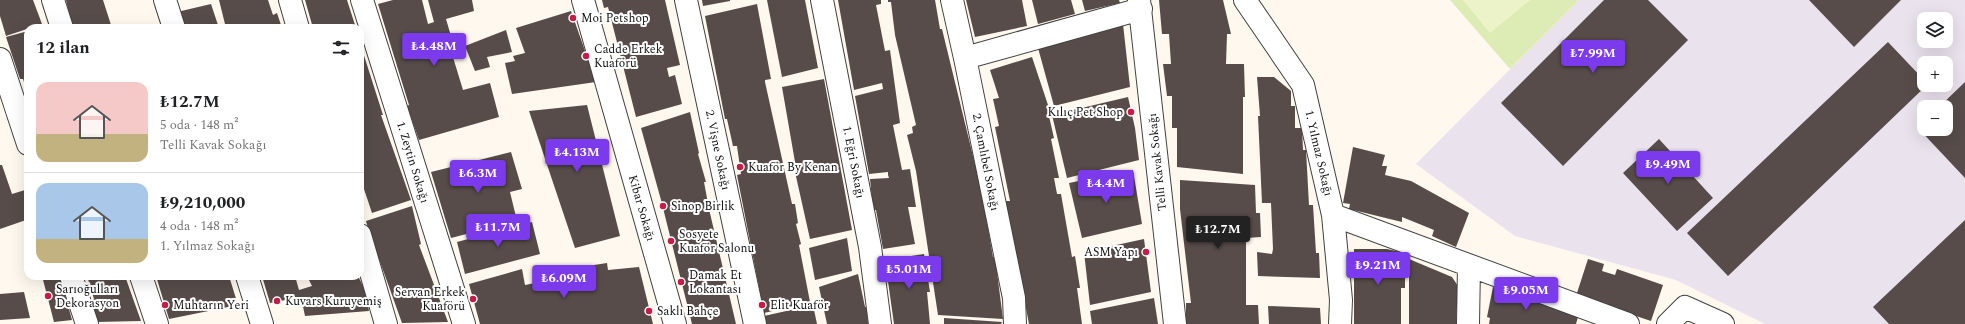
<!DOCTYPE html>
<html lang="tr">
<meta charset="utf-8">
<style>
:root{--surface:#fff;--page:#f2f2f2;--text:#202124;--muted:#757577;--line:#e0e0e0;--accent:#7c3aed}
body{margin:0;font-family:Spectral,serif;background:var(--page);color:var(--text);height:100vh;display:flex;flex-direction:column;font-size:15px;white-space:nowrap}
*{box-sizing:border-box;margin:0}
p{font-size:13px;color:var(--muted)}
.icon{flex:none;width:22px;height:22px;fill:none;stroke:currentColor;stroke-width:2;stroke-linecap:round;stroke-linejoin:round}
.map{position:relative;flex:1;overflow:hidden}
.side{position:absolute;left:24px;top:24px;width:340px;height:256px;display:flex;flex-direction:column;background:var(--surface);border-radius:12px;box-shadow:0 4px 16px #0002}
.side>*{flex:none}
.fabs{position:absolute;left:1917px;top:12px;display:grid;gap:8px}
.fabs a{display:grid;place-items:center;width:36px;height:36px;border-radius:8px;background:var(--surface);box-shadow:0 4px 16px #0002;font-size:20px}
.price{position:absolute;translate:-50% -34px;padding:0 9px;border-radius:4px;background:var(--accent);color:#fff;font-size:13px;line-height:26px;filter:drop-shadow(0 1px 2px #0008)}
.price::after{content:'';position:absolute;left:50%;top:24px;width:12px;height:9px;margin-left:-6px;background:inherit;clip-path:polygon(0 0,100% 0,50% 100%)}
.price.selected{background:#222;color:#fff}
ul{padding:0;list-style:none}
li{display:flex;align-items:center;gap:12px;height:100px;padding:0 12px}
li+li{border-top:1px solid var(--line)}
li span{display:grid;place-items:center;flex:none;width:112px;height:80px;border-radius:12px;color:#555}
li>.icon{margin-inline-start:auto}
span .icon{width:48px;height:48px;fill:#fffc;stroke-width:1}
li b{font-size:17px}
h2{display:flex;justify-content:space-between;align-items:center;height:48px;padding:0 12px;font-size:17px}
.map>svg:first-child{display:block}
.industrial{fill:#eae2ed;fill-rule:evenodd}
.green{fill:#ddecb5}
.pitch{fill:#edf3c8}
.building{fill:#574c49}
.lines{fill:none;stroke-linecap:round;stroke-linejoin:round}
.minor-casing{stroke:#414141;stroke-width:24}
.minor{stroke:#fff;stroke-width:22}
.poi-dot{fill:#c71c47;stroke:#fff;stroke-width:1.5}
.labels{text-anchor:middle;stroke-width:4;stroke-linejoin:round;paint-order:stroke}
.poi-label{font-size:12px;fill:#0e0e0e;stroke:#fff;text-anchor:start}
.street-label{font-size:12px;fill:#0e0e0e;stroke:#fff}
</style>
<div class="map">
<svg width="1965" height="324" viewBox="0 0 1965 324">
<rect width="100%" height="100%" fill="#fff8ef"/>
<path class="industrial" d="M1579,0H1965V324H1765L1676,280L1515,236L1416,164ZM1924,19H1946V41H1924ZM1924,63H1946V85H1924ZM1924,107H1946V129H1924Z"/>
<path class="green" d="M1450,0H1579L1510,69Z"/>
<path class="pitch" d="M1463,0H1530L1490,33Z"/>
<path class="building" d="M0,0H33L42,24L6,36L0,16Z
M66,0H103L112,28H72Z
M219,0H268L273,15L277,13L282,28H226Z
M305,0H347L356,28H313Z
M393,0H422L428,24L434,22L428,0H472L474,11L446,19L456,53L452,54L463,90L490,83L499,117L419,140L407,106L409,105L378,4Z
M602,0H665L680,65L667,68L669,77L675,75L682,104L636,117L608,7L604,8Z
M702,0H730V1L703,6Z
M767,0H805L818,68L782,77Z
M838,0H881V4L876,5L885,51L890,50L900,123L893,125L902,170L910,169L916,207H908L915,244L883,249L876,210H873L870,179L889,178L888,175V172L869,174L855,96L883,89L882,83L854,90Z
M888,0H935L940,29H942L982,193L993,257H995L1003,319L938,315L916,171L907,135L913,133L912,127L916,125L895,35L891,2H888Z
M966,0H1022L1027,26L975,37Z
M1032,0H1071L1075,14L1038,24Z
M1082,0H1119L1120,3L1085,11Z
M1159,0H1223L1231,34H1227L1226,64H1244L1245,97H1243V174L1177,167V128H1172V96H1167L1163,64H1171L1169,34H1162Z
M1604,0H1648L1688,40L1563,166L1501,103Z
M1809,0H1901L1854,47Z
M211,4L219,28H183L177,12Z
M757,4L771,79L765,80V82L792,204H795L798,223L796,224L801,244L799,245L810,302L764,313L737,175L741,174L737,146H733L727,119H725L705,16Z
M571,11L596,82L512,94L505,63L515,61L513,56L525,53L516,28Z
M1123,24L1130,87L1054,106L1038,48Z
M506,30L512,52L487,57L490,67L475,71L465,46Z
M28,31V94L23,79H20L6,37Z
M1888,42L1924,80V85H1927L1728,276L1687,233Z
M360,43L383,115H381L411,200L372,213L360,177Z
M1032,57L1050,111L1048,112L1054,138L1051,139L1059,178H1054L1057,194H1061L1072,257L1075,256L1080,288H1077L1082,324H1029L1012,234H1010L1005,201H1010L995,127L999,126L993,99L999,98L990,70Z
M1257,77H1274L1291,91V106H1295V128H1302L1303,150H1306L1309,205H1313L1316,253H1319L1320,278L1258,276L1257,252L1272,254L1273,249L1271,203H1262L1258,116H1260Z
M824,79L852,230L810,239L793,163L795,162L782,87Z
M1965,82V178L1917,127L1924,121V129H1946V107H1939Z
M1128,97L1135,128L1139,160L1067,178L1052,115Z
M587,105L620,236L575,248L529,111Z
M690,112L699,153L698,154L706,182H704L709,209L736,324H692L661,200L641,128Z
M1659,139L1713,198L1677,231L1623,173Z
M1353,147L1385,155L1382,166H1387L1385,175L1411,181L1469,213L1456,247L1432,236L1434,230L1402,217V222L1349,209L1350,204L1343,203Z
M511,152L522,189L510,192L517,221L451,238L431,172Z
M0,165H2L12,194L25,190L28,198V225L26,220L0,229Z
M1133,170L1142,224L1082,238L1069,183Z
M1180,180L1255,185L1256,213H1260L1261,237L1246,238V305H1258L1259,324H1186V303H1191L1180,209Z
M412,206L421,244L419,245L448,322L402,323L379,259L377,260L366,221Z
M1965,220V324H1889L1873,307Z
M532,222L540,254L465,274L457,242Z
M847,238L852,271L815,280L809,248Z
M1144,239L1151,292L1090,305L1084,252Z
M1354,249H1387L1405,253V288H1401V324H1354Z
M924,254L930,292H927L930,324H894L885,260Z
M1409,259L1452,277L1458,286L1456,324H1409Z
M1588,259L1604,264L1602,271L1615,275L1617,269L1663,285L1651,321L1576,296Z
M607,263L608,270L639,267L653,324H480L469,284L522,269L525,285L560,278V277L582,274L581,267Z
M858,274L865,307H867L868,324H827L819,287Z
M42,276H60L72,320L54,322Z
M87,276H125L141,321L96,322L91,300L94,299Z
M156,276H229L238,305L169,319Z
M262,276H295L299,290L312,286L307,276H358L366,292L369,311L305,316L301,297L270,303Z
M1493,287L1579,313L1576,324H1489L1490,318L1487,317Z
M24,292L30,318L0,320V294Z
M1154,298L1158,324H1092L1090,311Z
M813,305L817,324H765L764,316Z
M1268,306L1320,308L1321,324H1269Z
M944,318L1002,322L1001,324H944Z"/>
<g class="lines">
<g class="minor-casing">
<path id="minor" d="M53,0L62,28
M165,0L174,28
M290,0L298,28
M362,0L464,324
M583,0L675,324
M686,0L755,324
M822,0L870,247L880,324
M952,0L965,58L1014,298L1015,324
M1139,0L1175,324
M1245,0L1303,85L1333,215L1341,300L1340,324
M965,58L1141,9
M0,59L28,144
M1333,215L1628,324
M360,235L386,324
M71,276L87,324
M141,276L157,324
M247,276L262,324
M1468,324L1469,266
M1668,324L1685,307L1723,324"/>
</g>
<use href="#minor" class="minor"/>
</g>
<g class="poi-dot">
<circle cx="573" cy="18" r="4"/>
<circle cx="586" cy="56" r="4"/>
<circle cx="1131" cy="112" r="4"/>
<circle cx="740" cy="167" r="4"/>
<circle cx="663" cy="206" r="4"/>
<circle cx="671" cy="241" r="4"/>
<circle cx="1146" cy="252" r="4"/>
<circle cx="681" cy="282" r="4"/>
<circle cx="48" cy="296" r="4"/>
<circle cx="473" cy="299" r="4"/>
<circle cx="277" cy="301" r="4"/>
<circle cx="165" cy="305" r="4"/>
<circle cx="762" cy="305" r="4"/>
<circle cx="649" cy="311" r="4"/>
</g>
<g class="labels">
<g class="poi-label">
<text x="581" y="22">Moi Petshop</text>
<text x="594" y="53">Cadde Erkek<tspan x="594" dy="14">Kuaförü</tspan></text>
<text x="1123" y="116" text-anchor="end">Kılıç Pet Shop</text>
<text x="748" y="171">Kuaför By Kenan</text>
<text x="671" y="210">Sinop Birlik</text>
<text x="679" y="238">Sosyete<tspan x="679" dy="14">Kuaför Salonu</tspan></text>
<text x="1138" y="256" text-anchor="end">ASM Yapı</text>
<text x="689" y="279">Damak Et<tspan x="689" dy="14">Lokantası</tspan></text>
<text x="56" y="293">Sarıoğulları<tspan x="56" dy="14">Dekorasyon</tspan></text>
<text x="465" y="296" text-anchor="end">Servan Erkek<tspan x="465" dy="14">Kuaförü</tspan></text>
<text x="285" y="305">Kuvars Kuruyemiş</text>
<text x="173" y="309">Muhtarın Yeri</text>
<text x="770" y="309">Elit Kuaför</text>
<text x="657" y="315">Saklı Bahçe</text>
</g>
<g class="street-label">
<text transform="translate(718 150) rotate(78)" y="4">2. Vişne Sokağı</text>
<text transform="translate(1319 153) rotate(77)" y="4">1. Yılmaz Sokağı</text>
<text transform="translate(413 162) rotate(73)" y="4">1. Zeytin Sokağı</text>
<text transform="translate(854 162) rotate(79)" y="4">1. Eğri Sokağı</text>
<text transform="translate(986 162) rotate(79)" y="4">2. Çamlıbel Sokağı</text>
<text transform="translate(1157 162) rotate(-96)" y="4">Telli Kavak Sokağı</text>
<text transform="translate(642 208) rotate(74)" y="4">Kibar Sokağı</text>
</g>
</g>
</svg>
<div class="fabs">
<a><svg class="icon" aria-label="layers" viewBox="0 0 24 24"><path d="M12 4l9 5-9 5-9-5zM3 14l9 5 9-5"/></svg></a>
<a>+</a>
<a>−</a>
</div>
<b class="price" style="left:434px;top:67px">₺4.48M</b>
<b class="price" style="left:1593px;top:74px">₺7.99M</b>
<b class="price" style="left:577px;top:173px">₺4.13M</b>
<b class="price" style="left:1668px;top:185px">₺9.49M</b>
<b class="price" style="left:478px;top:194px">₺6.3M</b>
<b class="price" style="left:1106px;top:204px">₺4.4M</b>
<b class="price" style="left:498px;top:248px">₺11.7M</b>
<b class="price selected" style="left:1218px;top:250px">₺12.7M</b>
<b class="price" style="left:1378px;top:286px">₺9.21M</b>
<b class="price" style="left:909px;top:290px">₺5.01M</b>
<b class="price" style="left:564px;top:299px">₺6.09M</b>
<b class="price" style="left:1526px;top:311px">₺9.05M</b>
<section class="side">
<h2>12 ilan<svg class="icon" aria-label="filters" viewBox="0 0 24 24"><path d="M4 7h16M4 17h16"/><circle cx="9" cy="7" r="2"/><circle cx="15" cy="17" r="2"/></svg></h2>
<ul>
<li><span style="background:linear-gradient(#f6c9c9 65%,#c2b280 0)"><svg class="icon" aria-label="home" viewBox="0 0 24 24"><path d="M3 11l9-7 9 7M6 9v11h12V9"/></svg></span><div><b>₺12.7M</b><p>5 oda · 148 m²</p><p>Telli Kavak Sokağı</p></div></li>
<li><span style="background:linear-gradient(#a9c7e8 70%,#c2b280 0)"><svg class="icon" aria-label="home" viewBox="0 0 24 24"><path d="M3 11l9-7 9 7M6 9v11h12V9"/></svg></span><div><b>₺9,210,000</b><p>4 oda · 148 m²</p><p>1. Yılmaz Sokağı</p></div></li>
</ul>
</section>
</div>
